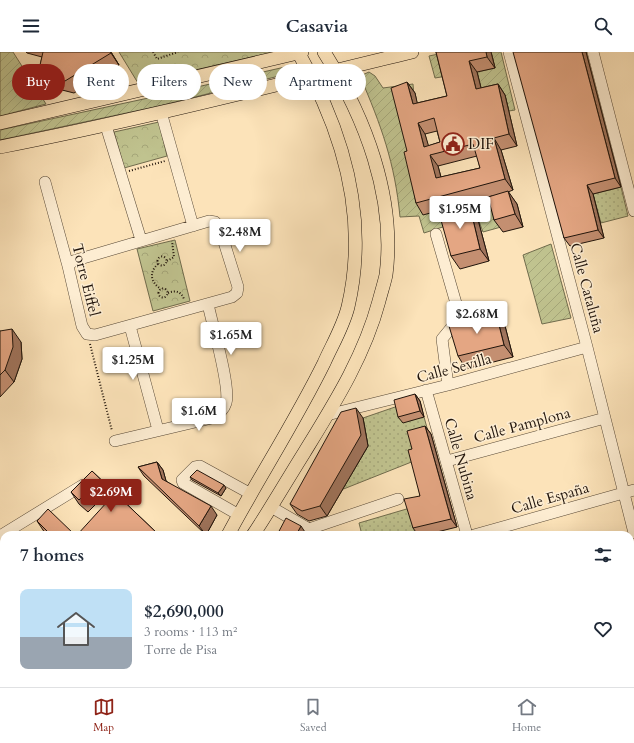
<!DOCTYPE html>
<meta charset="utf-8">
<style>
:root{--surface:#fff;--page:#f6f6f7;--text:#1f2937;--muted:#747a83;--line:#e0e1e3;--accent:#8f2418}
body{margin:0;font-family:Cardo,serif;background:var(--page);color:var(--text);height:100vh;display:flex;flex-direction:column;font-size:15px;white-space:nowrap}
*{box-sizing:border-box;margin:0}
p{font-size:13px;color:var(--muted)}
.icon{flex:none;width:22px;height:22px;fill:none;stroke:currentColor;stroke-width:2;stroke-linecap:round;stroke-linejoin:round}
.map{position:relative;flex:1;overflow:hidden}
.details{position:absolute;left:0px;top:479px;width:634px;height:156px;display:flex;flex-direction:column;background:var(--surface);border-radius:12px 12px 0 0;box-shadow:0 4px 16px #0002}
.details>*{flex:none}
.top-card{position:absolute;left:12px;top:12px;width:400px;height:36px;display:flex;gap:8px}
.price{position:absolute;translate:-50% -34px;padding:0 9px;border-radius:4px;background:#fff;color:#222;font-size:13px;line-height:26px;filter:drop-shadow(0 1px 2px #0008)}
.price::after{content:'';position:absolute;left:50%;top:24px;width:12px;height:9px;margin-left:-6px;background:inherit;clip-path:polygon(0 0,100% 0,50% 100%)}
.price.on{background:var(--accent);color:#fff}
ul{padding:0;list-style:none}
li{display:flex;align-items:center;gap:12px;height:100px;padding:0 20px}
li span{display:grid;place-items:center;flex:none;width:112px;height:80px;border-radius:8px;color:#555}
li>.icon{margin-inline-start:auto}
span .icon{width:48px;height:48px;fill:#fffc;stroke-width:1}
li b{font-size:17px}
h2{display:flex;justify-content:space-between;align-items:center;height:48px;padding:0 20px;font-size:17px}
.chip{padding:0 14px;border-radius:18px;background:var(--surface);box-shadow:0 4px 16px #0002;font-size:14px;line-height:36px}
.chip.on{background:var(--accent);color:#fff}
header{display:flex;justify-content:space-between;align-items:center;height:52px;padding:0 20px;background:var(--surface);font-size:18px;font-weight:700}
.tabs{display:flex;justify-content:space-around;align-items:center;height:56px;border-top:1px solid var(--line);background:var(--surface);font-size:11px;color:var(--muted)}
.tabs a{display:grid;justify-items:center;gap:2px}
.tabs .on{color:var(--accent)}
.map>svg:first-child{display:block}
.grass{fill:url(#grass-dots);stroke:#706c4d}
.forest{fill:url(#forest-crowns);stroke:#706c4d}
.garden{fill:url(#garden-furrows);stroke:#706c4d}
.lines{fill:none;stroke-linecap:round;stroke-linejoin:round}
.minor-casing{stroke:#574836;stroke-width:12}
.major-casing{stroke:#20140b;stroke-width:14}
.path{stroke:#20140b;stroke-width:2;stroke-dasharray:1 2;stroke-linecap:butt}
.minor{stroke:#fdedd2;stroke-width:11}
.major{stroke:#fce3b9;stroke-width:13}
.wall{fill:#c48f71;stroke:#20140b;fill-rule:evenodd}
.shaded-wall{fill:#a0745c;stroke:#20140b}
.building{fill:#e4a683;stroke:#20140b;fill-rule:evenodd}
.labels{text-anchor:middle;stroke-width:3;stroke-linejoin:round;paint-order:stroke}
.poi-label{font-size:15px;fill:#20140b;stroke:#fdedd2;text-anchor:start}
.street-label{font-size:15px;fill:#20140b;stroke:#fdedd2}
</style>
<header><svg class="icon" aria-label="menu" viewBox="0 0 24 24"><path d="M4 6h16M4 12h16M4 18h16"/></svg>Casavia<svg class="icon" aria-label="search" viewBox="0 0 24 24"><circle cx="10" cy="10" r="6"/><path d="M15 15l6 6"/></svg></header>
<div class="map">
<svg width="634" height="635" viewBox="0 0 634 635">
<defs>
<pattern id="grass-dots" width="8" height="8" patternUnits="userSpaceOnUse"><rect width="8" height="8" fill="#c0c38f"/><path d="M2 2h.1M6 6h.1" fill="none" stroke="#a5a77a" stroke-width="1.8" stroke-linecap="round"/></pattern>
<pattern id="forest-crowns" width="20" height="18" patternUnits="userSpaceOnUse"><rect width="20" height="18" fill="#c0c38f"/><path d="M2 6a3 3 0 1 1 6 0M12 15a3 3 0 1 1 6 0" fill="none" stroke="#a5a77a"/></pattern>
<pattern id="garden-furrows" width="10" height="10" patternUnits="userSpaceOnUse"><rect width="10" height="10" fill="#c0c38f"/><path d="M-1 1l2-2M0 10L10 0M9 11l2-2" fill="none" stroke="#a5a77a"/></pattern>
</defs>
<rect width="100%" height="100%" fill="#fce3b9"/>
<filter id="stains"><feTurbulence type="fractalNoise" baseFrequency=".005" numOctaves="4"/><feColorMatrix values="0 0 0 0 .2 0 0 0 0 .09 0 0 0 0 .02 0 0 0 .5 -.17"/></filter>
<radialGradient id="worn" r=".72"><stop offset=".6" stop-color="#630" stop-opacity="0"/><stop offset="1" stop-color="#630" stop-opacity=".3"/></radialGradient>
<path class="grass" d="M621,135L628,164L601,171L593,142Z
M398,354L424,365L429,383L414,409L341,438L368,394L363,366Z
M410,456L419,483H362L359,471Z
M266,631H327L329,635H272Z"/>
<path class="forest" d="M119,0H274L138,31Z
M159,70L167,104L124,116L114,80Z
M175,188L190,249L153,259L137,197Z"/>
<path class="garden" d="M0,0H13L46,52L0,64Z
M448,0L447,24L435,26L429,4Z
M491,0H501L515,58L509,59L505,43L484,48L477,20L495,16Z
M285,15L290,17L287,22L159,54L0,88V78L153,45Z
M369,20L375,24L383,36L413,32L423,162L493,144L501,175L483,180L477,164L424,181L419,164L400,165C395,111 381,73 360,24Z
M551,192L571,266L542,272L523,203Z"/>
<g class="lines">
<g class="minor-casing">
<path id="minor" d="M509,0L587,295L634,481
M593,0L634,159
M161,60L193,174
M106,74L141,188
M45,130L68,214L82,274L87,282L95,283L232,245L237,241L238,235L219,174L215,170L209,169L73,209L68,214
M436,182L460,265L442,287L448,333
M130,274L158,378
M426,338L467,483
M327,363L448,333L587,295
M115,389L212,366C219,362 224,358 226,351C231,335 212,272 208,252
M447,409L605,366
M271,455L309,477L398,447
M239,463L183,431L182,428L195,415L200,414L251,442
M474,483L634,438
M0,484L83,433
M0,491L4,495
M630,531L634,530
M0,540L4,547
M630,617L634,616
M80,631L82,635
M337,631L338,635
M512,631L513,635
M33,635L35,631
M128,635L130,631
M556,635L572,631"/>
</g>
<g class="major-casing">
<path id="major" d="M0,71L302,0
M0,95C138,68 275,33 412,0
M228,483C259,425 295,370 324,311C332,293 343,275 348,255C369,165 343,78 298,0
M253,483C271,456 287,428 304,401C334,352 364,305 379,249C381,241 384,232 386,223C396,145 365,65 324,0
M141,635L143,631
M159,635L161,631"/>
</g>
<path class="path" d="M153,0L157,7L178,0
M129,119L165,109
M157.5 209a4.5 4.5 0 1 1 9 0a4.5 4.5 0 1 1-9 0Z
M167,209L174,205L172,189
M158,212C149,220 150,230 161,237
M158.5 241a4.5 4.5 0 1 1 9 0a4.5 4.5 0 1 1-9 0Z
M168,241C175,238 181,239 184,247
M90,292L112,379"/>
<use href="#minor" class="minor"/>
<use href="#major" class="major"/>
</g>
<path class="wall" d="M26,0H111L119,13L74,41L46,34L38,22L42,5L27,1Z
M436,0H491L495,16L477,20L481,36L498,32L505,43L517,94L501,98L513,138L508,140L517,152L523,175L503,180L494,168L492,144L423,163L416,151L407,99V30L415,41L417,51L447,44ZM437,79L440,90L428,94L425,82ZM477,104L480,116L441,125L438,114Z
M586,0L621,135L593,142L604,186L570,194L564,186Z
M469,151L477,164L489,209L460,217L451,204Z
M496,261L505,274L513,305L466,317L458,304Z
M0,279L21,290L22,307L14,330L0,345Z
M415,342L420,349L424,365L403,371L398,365Z
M363,366L368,394L327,464L309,469L297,462L290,452Z
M425,374L431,382L457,475L425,483H418L413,476L420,444L412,397Z
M157,410L163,418L166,429L217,463L206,483L144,424L138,415Z
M92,419L159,483L107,451L102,446L88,460L79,452L71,440Z
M190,425L226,436L221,444L192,428Z
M37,469L75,483H47L45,481Z
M0,573L4,583V631H9L8,635H7L0,630Z
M174,631H277L283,635H256Z"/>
<path class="shaded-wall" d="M110,0H111L119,13L111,1Z
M486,0H491L495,16L487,5Z
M582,0H586L621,135L615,126Z
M469,9L477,20L484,48L476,37Z
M407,30L415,41L420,63L413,52Z
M498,32L505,43L517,94L509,82Z
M418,71L425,82L431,102L430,103L438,114L444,137L436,126L424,95Z
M494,86L501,98L513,138L505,127Z
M587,133L593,142L604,186L598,178Z
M508,139L517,152L523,175L515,162Z
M469,151L477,164L489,209L480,197Z
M496,261L505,274L513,305L504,293Z
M12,277L21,290L22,307L14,330L5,318Z
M415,342L420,349L424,365L420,359Z
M356,356L363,366L368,394L327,464L320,454Z
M425,374L431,382L457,475L451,467Z
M157,410L163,418L168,436L162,427Z
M224,433L226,436L221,444L218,441Z
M211,454L217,463L206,483L199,474Z
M301,474L307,483H296Z
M0,573L4,583V587L0,577Z
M5,631H9L8,635Z
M242,631H252L255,635H240Z"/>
<path class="building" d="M43,0H110L111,1L65,29L38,22Z
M436,0H486L487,5L469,9L476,37L498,32L509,82L494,86L505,127L416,151L404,100L407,99L391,36L407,30L413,52L447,44ZM434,66L440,90L424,95L418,71ZM473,92L480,116L436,126L430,103Z
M513,0H582L615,126L587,133L598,178L564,186Z
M508,139L515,162L494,168L488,145Z
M469,151L480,197L451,204L439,161Z
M496,261L504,293L458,304L449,274Z
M12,277L13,295L5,318L0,323V279Z
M415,342L420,359L398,365L394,348Z
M356,356L361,383L320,454L302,459L290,452L341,360Z
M425,374L451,467L413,476L404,447L420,444L408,398L412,397L407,379Z
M157,410L162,427L211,454L199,474L138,415Z
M197,418L224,433L218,441L190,425Z
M92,419L159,483H77L108,449L94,434L79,448L71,440Z
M48,457L75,483H49L50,482L37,469Z
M286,466L301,474L296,483H277Z
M0,577L4,587V631L0,628Z
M174,631H242L240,635H171Z
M258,631H277L283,635H264Z"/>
<defs>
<g id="civic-ring" transform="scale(1.15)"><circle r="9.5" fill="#fdedd2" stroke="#8f2418" stroke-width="1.5"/><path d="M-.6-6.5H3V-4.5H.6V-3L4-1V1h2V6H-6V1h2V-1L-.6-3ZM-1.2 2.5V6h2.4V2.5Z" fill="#8f2418"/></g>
</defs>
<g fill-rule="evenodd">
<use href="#civic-ring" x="453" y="92"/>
</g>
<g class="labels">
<g class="poi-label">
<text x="468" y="97">DIF</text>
</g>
<g class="street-label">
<text transform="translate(86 228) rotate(76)" y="5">Torre Eiffel</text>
<text transform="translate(587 236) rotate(75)" y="5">Calle Cataluña</text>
<text transform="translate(454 316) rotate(-15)" y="5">Calle Sevilla</text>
<text transform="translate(522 373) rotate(-15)" y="5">Calle Pamplona</text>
<text transform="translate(461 407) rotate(74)" y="5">Calle Nubina</text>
<text transform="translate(550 446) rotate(-16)" y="5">Calle España</text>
</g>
</g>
<rect width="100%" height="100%" filter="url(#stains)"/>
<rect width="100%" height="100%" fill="url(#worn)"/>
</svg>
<b class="price" style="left:460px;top:178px">$1.95M</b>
<b class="price" style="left:240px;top:201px">$2.48M</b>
<b class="price" style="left:477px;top:283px">$2.68M</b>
<b class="price" style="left:231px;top:304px">$1.65M</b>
<b class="price" style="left:133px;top:329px">$1.25M</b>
<b class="price" style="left:199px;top:380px">$1.6M</b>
<b class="price on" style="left:111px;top:461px">$2.69M</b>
<div class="top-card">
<a class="chip on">Buy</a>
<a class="chip">Rent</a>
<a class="chip">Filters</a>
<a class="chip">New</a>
<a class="chip">Apartment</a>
</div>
<section class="details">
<h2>7 homes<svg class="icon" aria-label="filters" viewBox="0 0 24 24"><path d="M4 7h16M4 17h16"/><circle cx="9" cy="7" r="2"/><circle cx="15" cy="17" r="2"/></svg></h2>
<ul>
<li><span style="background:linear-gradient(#bfe0f5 60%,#9aa5b1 0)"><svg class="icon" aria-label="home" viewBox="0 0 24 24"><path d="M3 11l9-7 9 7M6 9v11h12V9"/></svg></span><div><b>$2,690,000</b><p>3 rooms · 113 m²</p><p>Torre de Pisa</p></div><svg class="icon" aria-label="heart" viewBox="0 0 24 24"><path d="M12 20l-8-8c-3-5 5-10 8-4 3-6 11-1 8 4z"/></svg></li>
</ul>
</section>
</div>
<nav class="tabs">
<a class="on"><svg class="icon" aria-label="map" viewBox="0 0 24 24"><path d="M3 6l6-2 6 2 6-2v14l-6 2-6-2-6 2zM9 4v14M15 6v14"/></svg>Map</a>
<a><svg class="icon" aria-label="saved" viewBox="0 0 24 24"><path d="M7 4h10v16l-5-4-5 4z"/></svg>Saved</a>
<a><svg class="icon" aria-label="home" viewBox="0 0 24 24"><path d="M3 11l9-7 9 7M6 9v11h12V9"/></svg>Home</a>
</nav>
